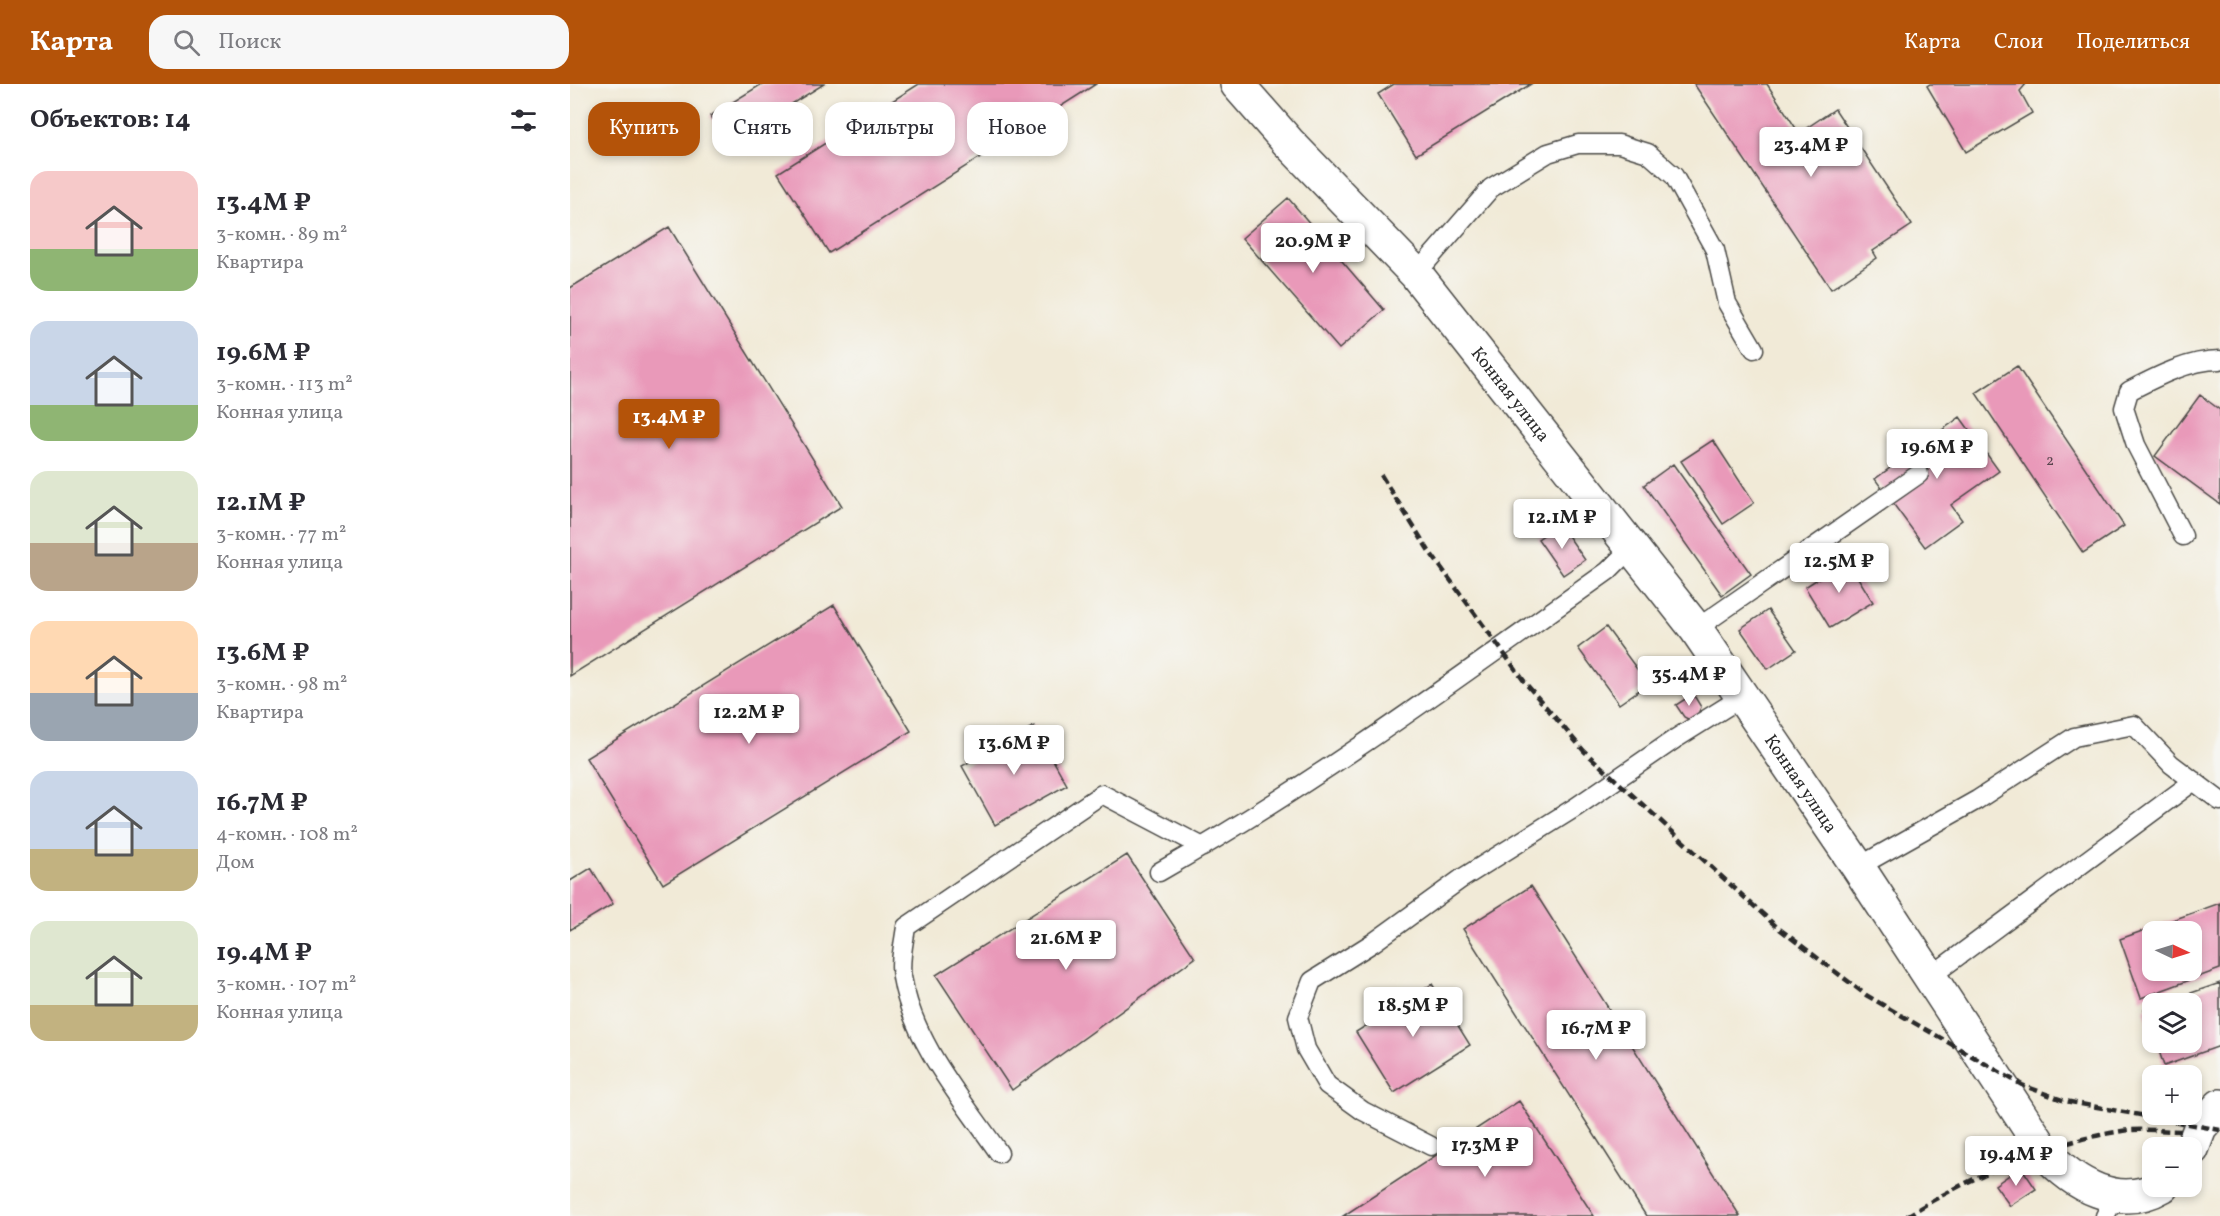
<!DOCTYPE html>
<html lang="ru">
<meta charset="utf-8">
<style>
:root{--surface:#fff;--page:#f7f7f7;--text:#2b2b33;--muted:#7c7c81;--accent:#b45309}
body{margin:0;font-family:Vollkorn,serif;background:var(--page);color:var(--text);height:100vh;display:flex;flex-direction:column;font-size:22px;white-space:nowrap}
*{box-sizing:border-box;margin:0}
p{font-size:20px;color:var(--muted)}
.icon{flex:none;width:33px;height:33px;fill:none;stroke:currentColor;stroke-width:2;stroke-linecap:round;stroke-linejoin:round}
.map{position:relative;flex:1;overflow:hidden}
.sheet{display:flex;flex-direction:column;background:var(--surface);width:570px}
.sheet>*{flex:none}
.hud{position:absolute;left:18px;top:18px;width:570px;height:54px;display:flex;gap:12px}
.needle{width:39px;rotate:94deg}
.fabs{position:absolute;left:1572px;top:837px;display:grid;gap:12px}
.fabs a{display:grid;place-items:center;width:60px;height:60px;border-radius:12px;background:var(--surface);box-shadow:0 3px 9px #0003;font-size:30px}
.price{position:absolute;translate:-50% -51px;padding:0 14px;border-radius:6px;background:#fff;color:#222;font-size:20px;line-height:39px;filter:drop-shadow(0 2px 3px #0008)}
.price::after{content:'';position:absolute;left:50%;top:36px;width:18px;height:14px;margin-left:-9px;background:inherit;clip-path:polygon(0 0,100% 0,50% 100%)}
.price.selected{background:var(--accent);color:#fff}
ul{padding:0;list-style:none}
li{display:flex;align-items:center;gap:18px;height:150px;padding:0 30px}
li span{display:grid;place-items:center;flex:none;width:168px;height:120px;border-radius:18px;color:#555}
li>.icon{margin-inline-start:auto}
span .icon{width:72px;height:72px;fill:#fffc;stroke-width:1}
li b{font-size:26px}
h2{display:flex;justify-content:space-between;align-items:center;height:72px;padding:0 30px;font-size:26px}
.tag{padding:0 21px;border-radius:18px;background:var(--surface);box-shadow:0 3px 9px #0003;font-size:21px;line-height:54px}
.tag.selected{background:var(--accent);color:#fff}
header{display:flex;align-items:center;gap:36px;box-sizing:border-box;height:84px;padding:0 30px;background:var(--accent);color:#fff}
header strong{font-size:28px}
nav{display:flex;gap:33px;margin-inline-start:auto;font-size:21px}
.search{width:420px;height:54px;background:var(--page);display:flex;align-items:center;gap:15px;box-sizing:border-box;padding:0 21px;border-radius:18px;color:var(--muted);font-size:22px}
main{display:flex;flex:1;min-height:0}
.map>svg:first-child{display:block}
.building{fill:#e999b9;fill-rule:evenodd}
.lines{fill:none;stroke-linecap:round;stroke-linejoin:round}
.service-casing{stroke:#494845;stroke-width:21}
.minor-casing{stroke:#494845;stroke-width:36}
.service{stroke:#fff;stroke-width:18}
.minor{stroke:#fff;stroke-width:33}
.rail{stroke:#2b2b2b;stroke-width:4.5;stroke-dasharray:9 4.5;stroke-linecap:butt}
.labels{text-anchor:middle;stroke-width:4.5;stroke-linejoin:round;paint-order:stroke}
.number-label{font-size:15px;fill:#5a464e}
.street-label{font-size:18px;fill:#2b2b2b;stroke:#f6f6f2}
</style>
<header>
<strong>Карта</strong>
<div class="search"><svg class="icon" aria-label="search" viewBox="0 0 24 24"><circle cx="10" cy="10" r="6"/><path d="M15 15l6 6"/></svg>Поиск</div>
<nav><a>Карта</a><a>Слои</a><a>Поделиться</a></nav>
</header>
<main>
<section class="sheet">
<h2>Объектов: 14<svg class="icon" aria-label="filters" viewBox="0 0 24 24"><path d="M4 7h16M4 17h16"/><circle cx="9" cy="7" r="2"/><circle cx="15" cy="17" r="2"/></svg></h2>
<ul>
<li><span style="background:linear-gradient(#f6c9c9 65%,#8fb573 0)"><svg class="icon" aria-label="home" viewBox="0 0 24 24"><path d="M3 11l9-7 9 7M6 9v11h12V9"/></svg></span><div><b>13.4M ₽</b><p>3-комн. · 89 m²</p><p>Квартира</p></div></li>
<li><span style="background:linear-gradient(#c9d6e8 70%,#8fb573 0)"><svg class="icon" aria-label="home" viewBox="0 0 24 24"><path d="M3 11l9-7 9 7M6 9v11h12V9"/></svg></span><div><b>19.6M ₽</b><p>3-комн. · 113 m²</p><p>Конная улица</p></div></li>
<li><span style="background:linear-gradient(#dfe7d0 60%,#b9a48a 0)"><svg class="icon" aria-label="home" viewBox="0 0 24 24"><path d="M3 11l9-7 9 7M6 9v11h12V9"/></svg></span><div><b>12.1M ₽</b><p>3-комн. · 77 m²</p><p>Конная улица</p></div></li>
<li><span style="background:linear-gradient(#ffd9b3 60%,#9aa5b1 0)"><svg class="icon" aria-label="home" viewBox="0 0 24 24"><path d="M3 11l9-7 9 7M6 9v11h12V9"/></svg></span><div><b>13.6M ₽</b><p>3-комн. · 98 m²</p><p>Квартира</p></div></li>
<li><span style="background:linear-gradient(#c9d6e8 65%,#c2b280 0)"><svg class="icon" aria-label="home" viewBox="0 0 24 24"><path d="M3 11l9-7 9 7M6 9v11h12V9"/></svg></span><div><b>16.7M ₽</b><p>4-комн. · 108 m²</p><p>Дом</p></div></li>
<li><span style="background:linear-gradient(#dfe7d0 70%,#c2b280 0)"><svg class="icon" aria-label="home" viewBox="0 0 24 24"><path d="M3 11l9-7 9 7M6 9v11h12V9"/></svg></span><div><b>19.4M ₽</b><p>3-комн. · 107 m²</p><p>Конная улица</p></div></li>
</ul>
</section>
<div class="map">
<svg width="1650" height="1132" viewBox="0 0 1650 1132">
<rect width="100%" height="100%" fill="#f6f6f2"/>
<filter id="ink" filterUnits="userSpaceOnUse"><feTurbulence type="fractalNoise" baseFrequency=".0167" numOctaves="2"/><feDisplacementMap in="SourceGraphic" scale="12" xChannelSelector="R" yChannelSelector="G"/><feConvolveMatrix kernelMatrix="1 2 1 2 8 2 1 2 1" color-interpolation-filters="sRGB"/></filter>
<filter id="wash" filterUnits="userSpaceOnUse"><feTurbulence type="fractalNoise" baseFrequency=".008" numOctaves="4" result="noise"/><feDisplacementMap in="SourceGraphic" scale="24" xChannelSelector="R" yChannelSelector="G"/><feGaussianBlur stdDeviation="1.35" result="paint"/><feColorMatrix in="noise" values="0 0 0 0 0 0 0 0 0 0 0 0 0 0 0 0 0 1.4 0 .05"/><feComposite in="paint" operator="in"/></filter>
<g filter="url(#wash)">
<rect width="100%" height="100%" fill="#f1ead7"/>
<g id="blocks">
<path class="building" d="M192,0H254L157,60L140,32Z
M349,0H526L259,169L208,89Z
M824,0H961L846,71L808,10Z
M1124,0H1197L1229,49L1265,25L1342,141L1303,167L1307,174L1261,205Z
M1360,0H1456L1450,7L1462,29L1396,68L1357,2Z
M718,114L814,226L769,265L672,154Z
M99,143L272,422L0,592V204Z
M1447,282L1554,442L1513,469L1406,309Z
M1630,311L1650,326V420L1585,372Z
M1390,333L1429,387L1381,421L1392,436L1355,463L1305,395Z
M1143,356L1184,419L1153,440L1111,377Z
M1103,380L1181,490L1152,511L1074,401Z
M990,440L1015,476L993,491L968,455Z
M1277,476L1303,518L1260,544L1235,503Z
M264,521L341,647L93,800L16,674Z
M1198,526L1226,566L1198,585L1170,545Z
M1036,543L1078,600L1049,620L1008,564Z
M1123,610L1131,623L1128,630L1120,636L1114,633L1106,621Z
M464,642L497,701L425,741L392,682Z
M557,771L625,874L442,1006L366,891Z
M21,784L43,820L0,846V797Z
M961,802L1170,1132H1076L893,845Z
M1650,819V885L1571,914L1550,855ZM1582,848H1622V886H1582Z
M1650,899V962L1594,982L1586,958H1622V920L1592,919Z
M862,900L900,961L824,1009L786,948Z
M1582,923V948L1574,925Z
M949,1017L1024,1132H773Z
M1451,1083L1466,1105L1440,1122L1425,1101Z"/>
</g>
</g>
<g filter="url(#ink)">
<use href="#blocks" fill-opacity="0" stroke="#494845" stroke-width="1.5"/>
<g class="lines">
<g class="service-casing">
<path id="service" d="M846,190L921,104L978,69L1008,60H1049L1078,69L1104,92L1145,166L1157,219L1184,265
M1613,452L1566,361L1554,324L1559,307C1586,293 1618,276 1650,276
M1126,545L1349,390
M1288,783L1407,716L1504,653L1564,641L1601,680L1650,717
M589,788C746,699 891,592 1038,487L1062,463
M1361,892L1624,697
M861,1062L793,1027L757,1001L736,965L728,933L742,897L804,858L891,795L1006,723L1105,655L1172,613
M429,1069C392,1015 343,959 332,893C329,878 334,858 336,843L532,710L633,763
M1535,1132L1546,1112"/>
</g>
<g class="minor-casing">
<g id="minor">
<path id="s1" d="M667,0L718,58L846,190L1126,545L1288,783L1474,1067C1504,1101 1549,1127 1592,1102"/>
<path d="M1622,1065L1630,1044L1650,1022"/>
</g>
</g>
<use href="#service" class="service"/>
<use href="#minor" class="minor"/>
<path class="rail" d="M811,391L859,467L957,601L1014,667L1207,843L1296,911L1452,1001L1495,1017L1650,1046
M1337,1132C1400,1092 1486,1055 1560,1046C1577,1045 1594,1047 1611,1047"/>
</g>
</g>
<g class="labels">
<g class="number-label">
<text x="1480" y="381">2</text>
</g>
<g class="street-label">
<text dy="6" stroke="none"><textPath href="#s1" startOffset="414">Конная улица</textPath></text>
<text dy="6" stroke="none"><textPath href="#s1" startOffset="900">Конная улица</textPath></text>
</g>
</g>
</svg>
<div class="fabs">
<a><svg class="needle" viewBox="-14 -14 28 28"><path d="M0-13l5 13h-10z" fill="#e53935"/><path d="M0 13l5-13h-10z" fill="#7c7c81"/></svg></a>
<a><svg class="icon" aria-label="layers" viewBox="0 0 24 24"><path d="M12 4l9 5-9 5-9-5zM3 14l9 5 9-5"/></svg></a>
<a>+</a>
<a>−</a>
</div>
<b class="price" style="left:1241px;top:94px">23.4M ₽</b>
<b class="price" style="left:743px;top:190px">20.9M ₽</b>
<b class="price selected" style="left:99px;top:366px">13.4M ₽</b>
<b class="price" style="left:1367px;top:396px">19.6M ₽</b>
<b class="price" style="left:992px;top:466px">12.1M ₽</b>
<b class="price" style="left:1269px;top:510px">12.5M ₽</b>
<b class="price" style="left:1119px;top:623px">35.4M ₽</b>
<b class="price" style="left:179px;top:661px">12.2M ₽</b>
<b class="price" style="left:444px;top:692px">13.6M ₽</b>
<b class="price" style="left:496px;top:887px">21.6M ₽</b>
<b class="price" style="left:843px;top:954px">18.5M ₽</b>
<b class="price" style="left:1026px;top:977px">16.7M ₽</b>
<b class="price" style="left:915px;top:1094px">17.3M ₽</b>
<b class="price" style="left:1446px;top:1103px">19.4M ₽</b>
<div class="hud">
<a class="tag selected">Купить</a>
<a class="tag">Снять</a>
<a class="tag">Фильтры</a>
<a class="tag">Новое</a>
</div>
</div>
</main>
